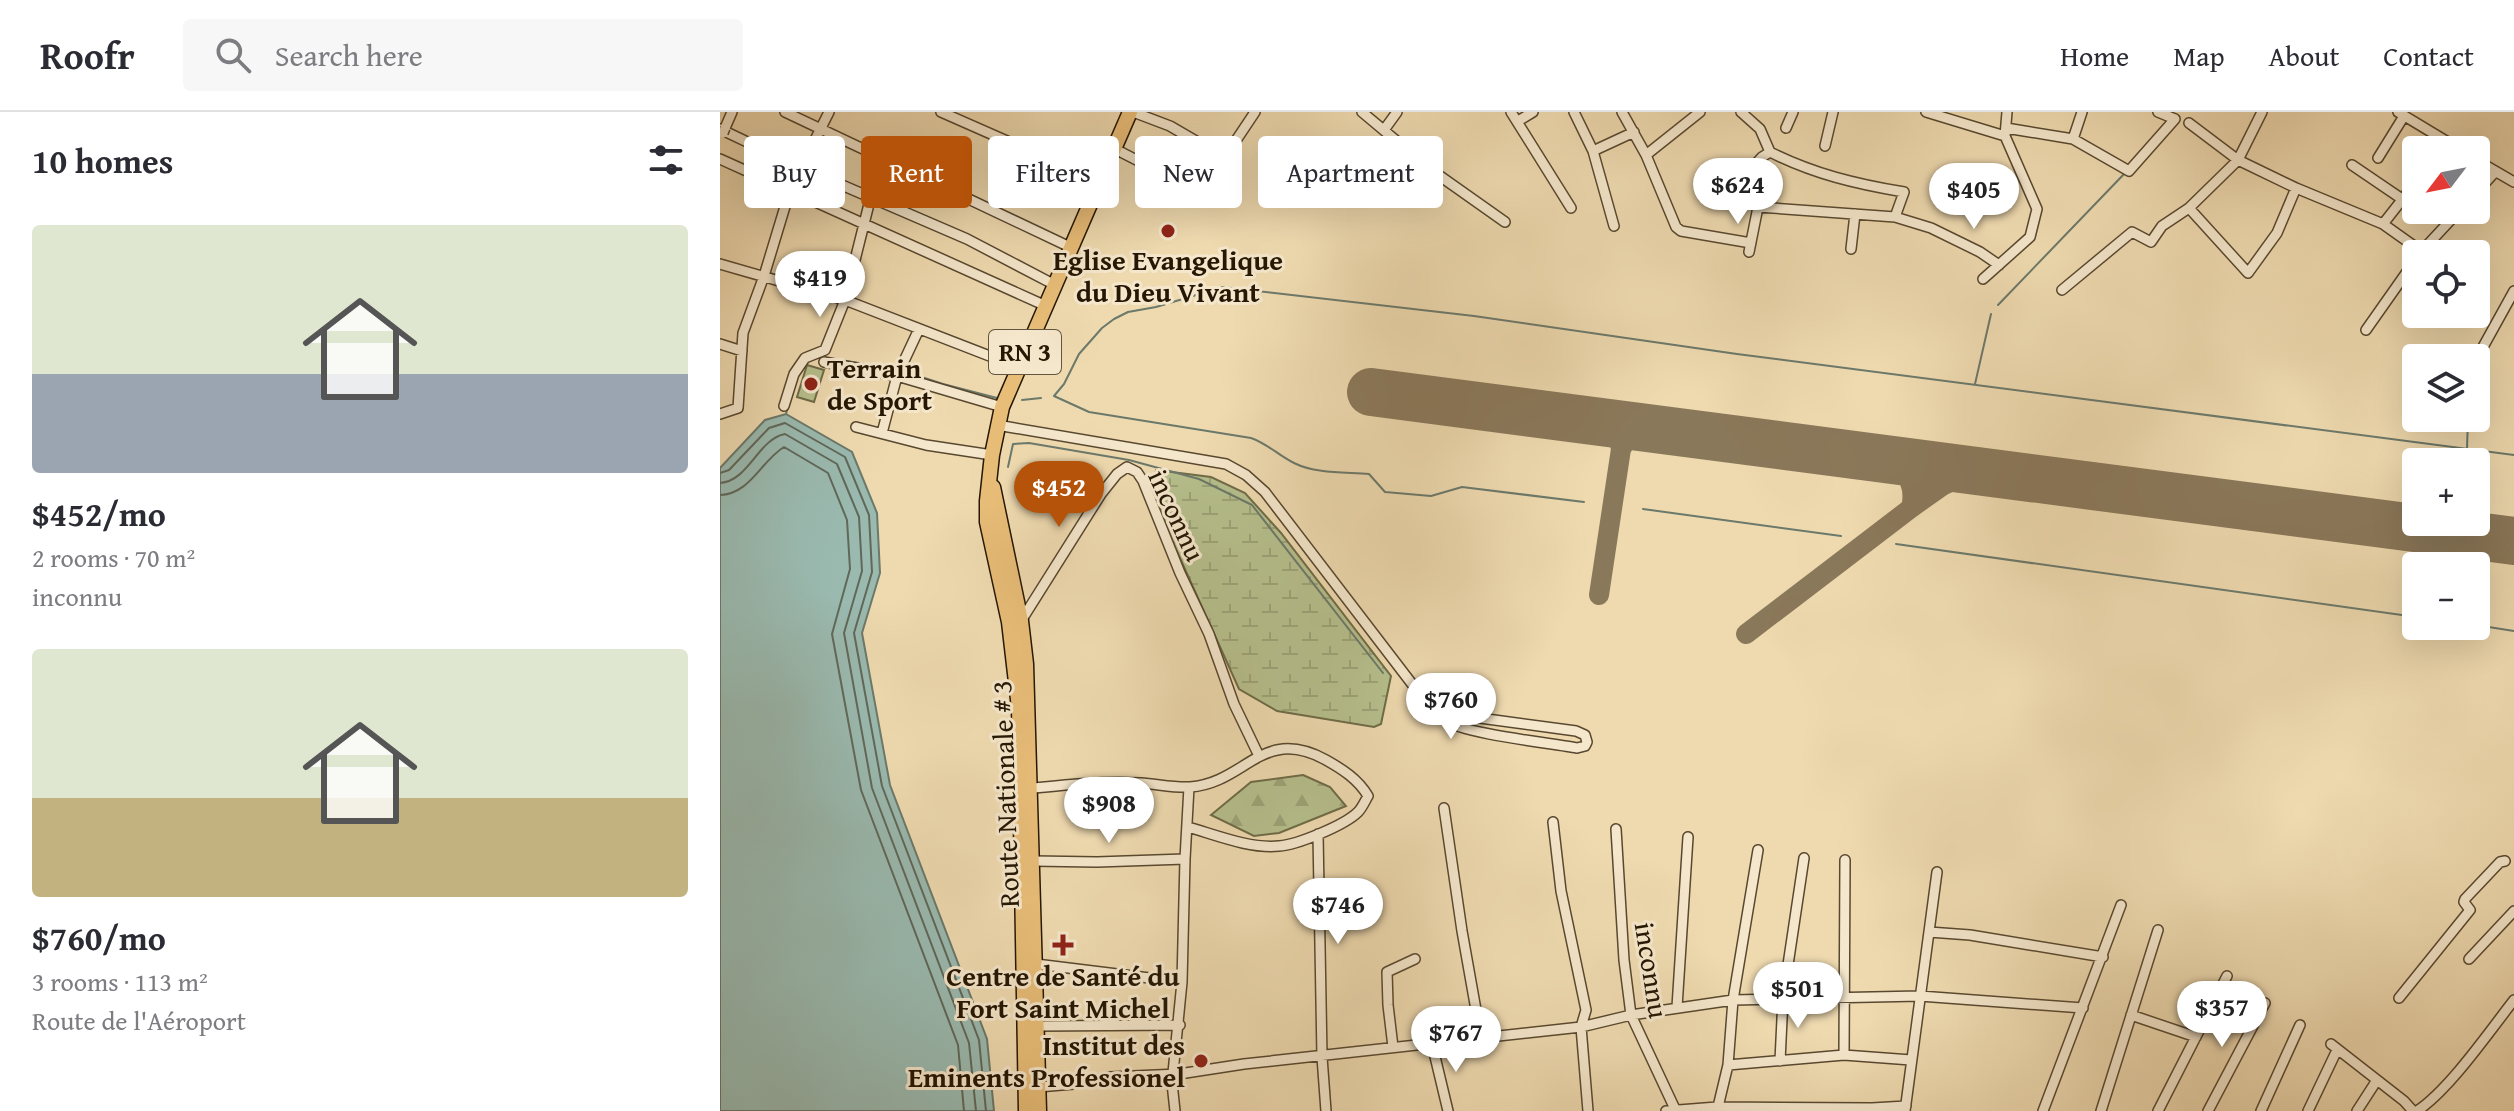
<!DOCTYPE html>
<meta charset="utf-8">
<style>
:root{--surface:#fff;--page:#f7f7f7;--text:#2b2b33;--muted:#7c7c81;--line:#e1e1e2;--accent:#b45309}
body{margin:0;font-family:"Gentium Book Plus",serif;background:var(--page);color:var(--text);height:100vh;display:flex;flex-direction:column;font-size:30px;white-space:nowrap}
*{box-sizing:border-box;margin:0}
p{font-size:26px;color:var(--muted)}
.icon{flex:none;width:44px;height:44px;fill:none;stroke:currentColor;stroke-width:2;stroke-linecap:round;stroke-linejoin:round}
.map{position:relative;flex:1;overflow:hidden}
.sheet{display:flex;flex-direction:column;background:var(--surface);width:720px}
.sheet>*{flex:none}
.hud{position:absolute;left:24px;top:24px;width:760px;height:72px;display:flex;gap:16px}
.needle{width:52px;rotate:238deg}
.tools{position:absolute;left:1682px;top:24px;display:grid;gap:16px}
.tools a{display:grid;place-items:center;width:88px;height:88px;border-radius:8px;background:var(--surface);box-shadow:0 8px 32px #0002;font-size:40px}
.price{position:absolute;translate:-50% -68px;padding:0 18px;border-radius:28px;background:#fff;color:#222;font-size:26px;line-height:52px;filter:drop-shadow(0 2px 4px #0008)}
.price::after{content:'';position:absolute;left:50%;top:48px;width:24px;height:18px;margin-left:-12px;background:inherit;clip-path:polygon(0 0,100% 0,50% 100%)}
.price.selected{background:var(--accent);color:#fff}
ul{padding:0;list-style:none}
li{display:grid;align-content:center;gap:16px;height:424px;padding:0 32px}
li span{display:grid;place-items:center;height:248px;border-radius:8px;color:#555}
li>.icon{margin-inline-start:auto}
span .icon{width:144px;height:144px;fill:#fffc;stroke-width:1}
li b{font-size:34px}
h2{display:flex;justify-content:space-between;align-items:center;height:96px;padding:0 32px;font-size:34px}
.chip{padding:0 28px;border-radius:8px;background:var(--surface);box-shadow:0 8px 32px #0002;font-size:28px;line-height:72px}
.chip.selected{background:var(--accent);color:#fff}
header{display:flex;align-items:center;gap:48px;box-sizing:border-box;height:112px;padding:0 40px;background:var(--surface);border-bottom:2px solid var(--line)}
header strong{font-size:38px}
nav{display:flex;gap:44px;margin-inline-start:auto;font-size:28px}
.search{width:560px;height:72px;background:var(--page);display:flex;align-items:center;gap:20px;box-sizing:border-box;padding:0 28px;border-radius:8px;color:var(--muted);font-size:30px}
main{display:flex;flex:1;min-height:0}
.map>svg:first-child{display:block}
.forest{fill:url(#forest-firs);stroke:#6e6c48;stroke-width:2}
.wetland{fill:url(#wetland-marsh);stroke:#6e6c48;stroke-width:2}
.pitch{fill:#b6c08d;stroke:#6e6c48;stroke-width:2}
.water{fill:#9abab0;stroke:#6b796b;stroke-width:2}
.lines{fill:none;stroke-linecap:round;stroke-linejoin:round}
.shore{stroke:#60685a;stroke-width:2}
.stream{stroke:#6b796b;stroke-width:2}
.taxiway{stroke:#8a785a;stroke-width:20}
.runway{stroke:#8a785a;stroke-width:48}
.minor-casing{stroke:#58482f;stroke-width:12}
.primary-casing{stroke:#251704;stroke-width:17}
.minor{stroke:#f5e7cc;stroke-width:9}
.primary{stroke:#e8bd78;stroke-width:14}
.minor-bridge-casing{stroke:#58482f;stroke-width:12;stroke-linecap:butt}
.minor-bridge{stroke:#f5e7cc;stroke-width:9}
.poi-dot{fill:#8f2418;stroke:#f5e7cc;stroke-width:3}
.labels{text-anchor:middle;stroke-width:6;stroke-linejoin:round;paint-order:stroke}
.shield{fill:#f5e7cc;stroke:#635540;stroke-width:2}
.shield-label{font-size:26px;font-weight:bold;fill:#251704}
.poi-label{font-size:28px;font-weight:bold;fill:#251704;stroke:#f5e7cc}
.street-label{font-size:28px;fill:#251704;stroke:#f5e7cc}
</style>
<header>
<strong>Roofr</strong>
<div class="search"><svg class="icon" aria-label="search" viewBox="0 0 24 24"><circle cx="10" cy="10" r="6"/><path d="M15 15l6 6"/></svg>Search here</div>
<nav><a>Home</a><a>Map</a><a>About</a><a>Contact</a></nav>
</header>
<main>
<section class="sheet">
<h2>10 homes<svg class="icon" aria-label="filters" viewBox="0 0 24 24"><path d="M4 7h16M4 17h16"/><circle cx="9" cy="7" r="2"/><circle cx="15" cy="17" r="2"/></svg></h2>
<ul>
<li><span style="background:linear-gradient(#dfe7d0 60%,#9aa5b1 0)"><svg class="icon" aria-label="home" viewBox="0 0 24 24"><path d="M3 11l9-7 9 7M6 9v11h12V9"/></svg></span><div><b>$452/mo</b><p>2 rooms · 70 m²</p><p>inconnu</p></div></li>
<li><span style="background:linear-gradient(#dfe7d0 60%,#c2b280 0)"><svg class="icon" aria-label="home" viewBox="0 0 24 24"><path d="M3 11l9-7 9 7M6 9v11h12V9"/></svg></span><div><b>$760/mo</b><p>3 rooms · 113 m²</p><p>Route de l'Aéroport</p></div></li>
</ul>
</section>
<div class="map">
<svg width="1794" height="999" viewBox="0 0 1794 999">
<defs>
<pattern id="forest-firs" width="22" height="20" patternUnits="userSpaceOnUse" patternTransform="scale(2)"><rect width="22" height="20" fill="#b6c08d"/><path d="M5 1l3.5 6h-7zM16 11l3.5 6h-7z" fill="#9ca478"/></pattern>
<pattern id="wetland-marsh" width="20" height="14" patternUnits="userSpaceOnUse" patternTransform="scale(2)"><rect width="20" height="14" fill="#b6c08d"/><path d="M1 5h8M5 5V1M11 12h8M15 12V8" fill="none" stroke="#9ca478"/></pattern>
</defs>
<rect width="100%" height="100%" fill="#efdab0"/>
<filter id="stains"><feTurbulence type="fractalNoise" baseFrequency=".0025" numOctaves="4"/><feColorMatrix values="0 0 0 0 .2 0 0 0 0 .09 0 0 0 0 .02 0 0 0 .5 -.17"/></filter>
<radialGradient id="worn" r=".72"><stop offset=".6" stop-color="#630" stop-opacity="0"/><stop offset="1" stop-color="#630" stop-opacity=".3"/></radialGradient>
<path class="forest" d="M583,663L610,675L626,694L559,721L534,724L491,703L531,670Z"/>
<path class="wetland" d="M436,358L491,365L525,381L561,421L671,564L661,612L654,615L557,599L519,577L432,384Z"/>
<path class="pitch" d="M87,253L104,258L94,290L77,285Z"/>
<path class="water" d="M66,302L132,340L157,401L160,461L142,521L170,673L267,927L274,999H0V356L45,308Z"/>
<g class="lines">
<path class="shore" d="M0,361L9,358L49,316L65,311L125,345L149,403L152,460L134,521L162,674L259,928L266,999
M0,371C29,369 38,327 65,322L117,352L139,405L142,459L124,521L152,676L249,931L256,999
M0,383C30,382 41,349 64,335L108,361L127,408L130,457L112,522L141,678L238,933L244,999"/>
<path class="stream" d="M1278,193L1405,61
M101,245L177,257
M1755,246L1760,235
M183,259L223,272L277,286
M1255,272L1271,202
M302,288L321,286
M66,302L68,294
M1747,337L1748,306
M288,355L293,332L309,331L409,348L479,367L532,393L663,561
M864,390L742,375L711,384L665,380L649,362C625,360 596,362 574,351C558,343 548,332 531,326L369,300L334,284L344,272L359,242L382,216L394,207L408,200L436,195L503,175L754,204L1017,242L1794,343
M923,397L1121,424
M1176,432L1696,505
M1756,513L1794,519"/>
<path class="taxiway" d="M901,337L910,322L928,316
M1174,348C1188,362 1196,375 1191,396
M879,483L901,337L898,324L881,310
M1026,522L1191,396L1222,374L1254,359"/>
<path class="runway" d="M651,280L1794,429"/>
<g class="minor-casing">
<path id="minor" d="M65,0L352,136
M221,0L312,40L382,66
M413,0L450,14L505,46
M642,0L710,57L785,110
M791,0L851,96
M854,0L873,39L894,114
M902,0L926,43L956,115L961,119L1031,131
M1021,0L1040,17L1050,40C1094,62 1136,72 1184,80L1175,105
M1206,0L1285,24
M1678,0L1741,38
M798,9L813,0
M1469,11L1518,48L1576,76L1663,112L1701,139
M5,16L12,0
M1066,16L1073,0
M1286,16L1353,27L1409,59L1455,7L1438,0
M0,17L80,55L247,127L335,173
M664,18L677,0
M1353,27L1362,0
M1105,34L1113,0
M395,37L481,81L535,0
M873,39L914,20
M1050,40L1042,45L1031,57L1038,95L1175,105L1211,116L1260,140L1279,153
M926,43L980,0
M1658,46L1684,4
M0,47L326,194
M1756,48L1794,70
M1632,53L1682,87
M1756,81L1775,60
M1469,96L1528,161L1557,121L1576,76
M1663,112L1696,70
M1131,137L1135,102
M1029,140L1038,95
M1699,142L1740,98
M0,152L125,188L298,255
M1263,167L1310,125L1317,97L1285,24L1287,0
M1342,178L1412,120L1431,130L1442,114L1469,96L1518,48L1542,0
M1646,218L1696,147
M0,232L22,239
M1763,235L1794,179
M104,250L177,264L282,295
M64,294L74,262L85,246L105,238L125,188L151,84
M0,302L18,296L23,221L44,164L70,78L109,0
M277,313L506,352L526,363L545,380L702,585C710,592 717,602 725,608C743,622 831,631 857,636L865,634L867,630L865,623L856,619L730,602L713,595
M136,315L206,333L272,343
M162,321L177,264L199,217
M301,509L381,382L397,362L407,355L417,360L423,369L460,461L489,522L514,592L539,644
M304,677C343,673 382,669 421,671C437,672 454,676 470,675C526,671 542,613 606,648C622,657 638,667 648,684C645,689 642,696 638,700C625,713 577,733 559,734C530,737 496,723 468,715
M724,696L742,819L761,926
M833,710L841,779L866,898L861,915L868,999
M896,717L904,848L911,903L955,997
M598,722L602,945L606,999
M313,749L377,750L465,747
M1209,820L1250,823L1383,845
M1749,847L1794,799
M316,852L462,870
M1679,886L1750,798L1744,790L1745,787L1780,750L1785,749
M957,895L968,725
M1411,903L1476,925
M317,914L460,913
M712,932L728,999
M1611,932L1684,989L1693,999
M673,935L668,893L667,860L695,847
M1124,943L1125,748
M1060,949L1063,886L1084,746
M1008,953L1124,943L1191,948
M318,975L354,972L390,965L459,962L524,952L861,915L911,903L1013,888L1200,884L1363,896
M455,999L452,971L462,870L465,747L469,675
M946,999L997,995L1152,996L1186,994
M997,999L1008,953L1013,888L1038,738
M1185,999L1217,760
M1323,999L1401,793
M1381,999L1438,818
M1438,999L1507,864
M1488,999L1545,891
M1541,999L1580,913
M1588,999L1617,938
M1637,999L1657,968
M1697,999C1729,978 1769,920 1794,888"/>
</g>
<g class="primary-casing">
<path id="primary" d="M273,375L301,509L306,552L319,999
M306,999L299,596L289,510L267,410V389L272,343L282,295L410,0"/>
</g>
<use href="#minor" class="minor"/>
<use href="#primary" class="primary"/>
<g class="minor-bridge-casing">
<path id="minor-bridge" d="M3,21L5,16"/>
</g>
<use href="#minor-bridge" class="minor-bridge"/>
</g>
<g class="poi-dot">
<circle cx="448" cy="119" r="8"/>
<circle cx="91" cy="272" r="8"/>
<path d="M339 821h8v8h8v8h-8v8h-8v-8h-8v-8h8z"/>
<circle cx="481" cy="949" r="8"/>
</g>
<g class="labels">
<rect class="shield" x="269" y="218" width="72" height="44" rx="6"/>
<g class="shield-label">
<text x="305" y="249">RN 3</text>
</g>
<g class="poi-label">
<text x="448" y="158">Eglise Evangelique<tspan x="448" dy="32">du Dieu Vivant</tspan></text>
<text x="107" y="266" text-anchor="start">Terrain<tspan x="107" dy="32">de Sport</tspan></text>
<text x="343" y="874">Centre de Santé du<tspan x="343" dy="32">Fort Saint Michel</tspan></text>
<text x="465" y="943" text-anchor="end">Institut des<tspan x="465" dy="32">Eminents Professionel</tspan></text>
</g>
<g class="street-label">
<text transform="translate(457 403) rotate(65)" y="10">inconnu</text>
<text transform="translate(285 682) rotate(-92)" y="10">Route Nationale # 3</text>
<text transform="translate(932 858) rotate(81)" y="10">inconnu</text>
</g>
</g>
<rect width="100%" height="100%" filter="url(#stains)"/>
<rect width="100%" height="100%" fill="url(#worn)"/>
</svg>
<div class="tools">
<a><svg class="needle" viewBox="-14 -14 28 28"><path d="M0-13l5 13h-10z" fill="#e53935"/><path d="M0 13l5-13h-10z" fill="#7c7c81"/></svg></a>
<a><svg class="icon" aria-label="locate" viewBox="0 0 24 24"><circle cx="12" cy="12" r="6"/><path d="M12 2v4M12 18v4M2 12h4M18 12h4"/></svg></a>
<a><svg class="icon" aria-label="layers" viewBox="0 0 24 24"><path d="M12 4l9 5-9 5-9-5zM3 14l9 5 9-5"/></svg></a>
<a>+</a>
<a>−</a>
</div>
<b class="price" style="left:1018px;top:114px">$624</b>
<b class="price" style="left:1254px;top:119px">$405</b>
<b class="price" style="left:100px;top:207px">$419</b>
<b class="price selected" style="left:339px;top:417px">$452</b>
<b class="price" style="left:731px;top:629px">$760</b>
<b class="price" style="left:389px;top:733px">$908</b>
<b class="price" style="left:618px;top:834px">$746</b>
<b class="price" style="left:1078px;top:918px">$501</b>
<b class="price" style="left:1502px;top:937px">$357</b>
<b class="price" style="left:736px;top:962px">$767</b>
<div class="hud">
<a class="chip">Buy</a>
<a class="chip selected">Rent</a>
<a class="chip">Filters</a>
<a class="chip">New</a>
<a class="chip">Apartment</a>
</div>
</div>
</main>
